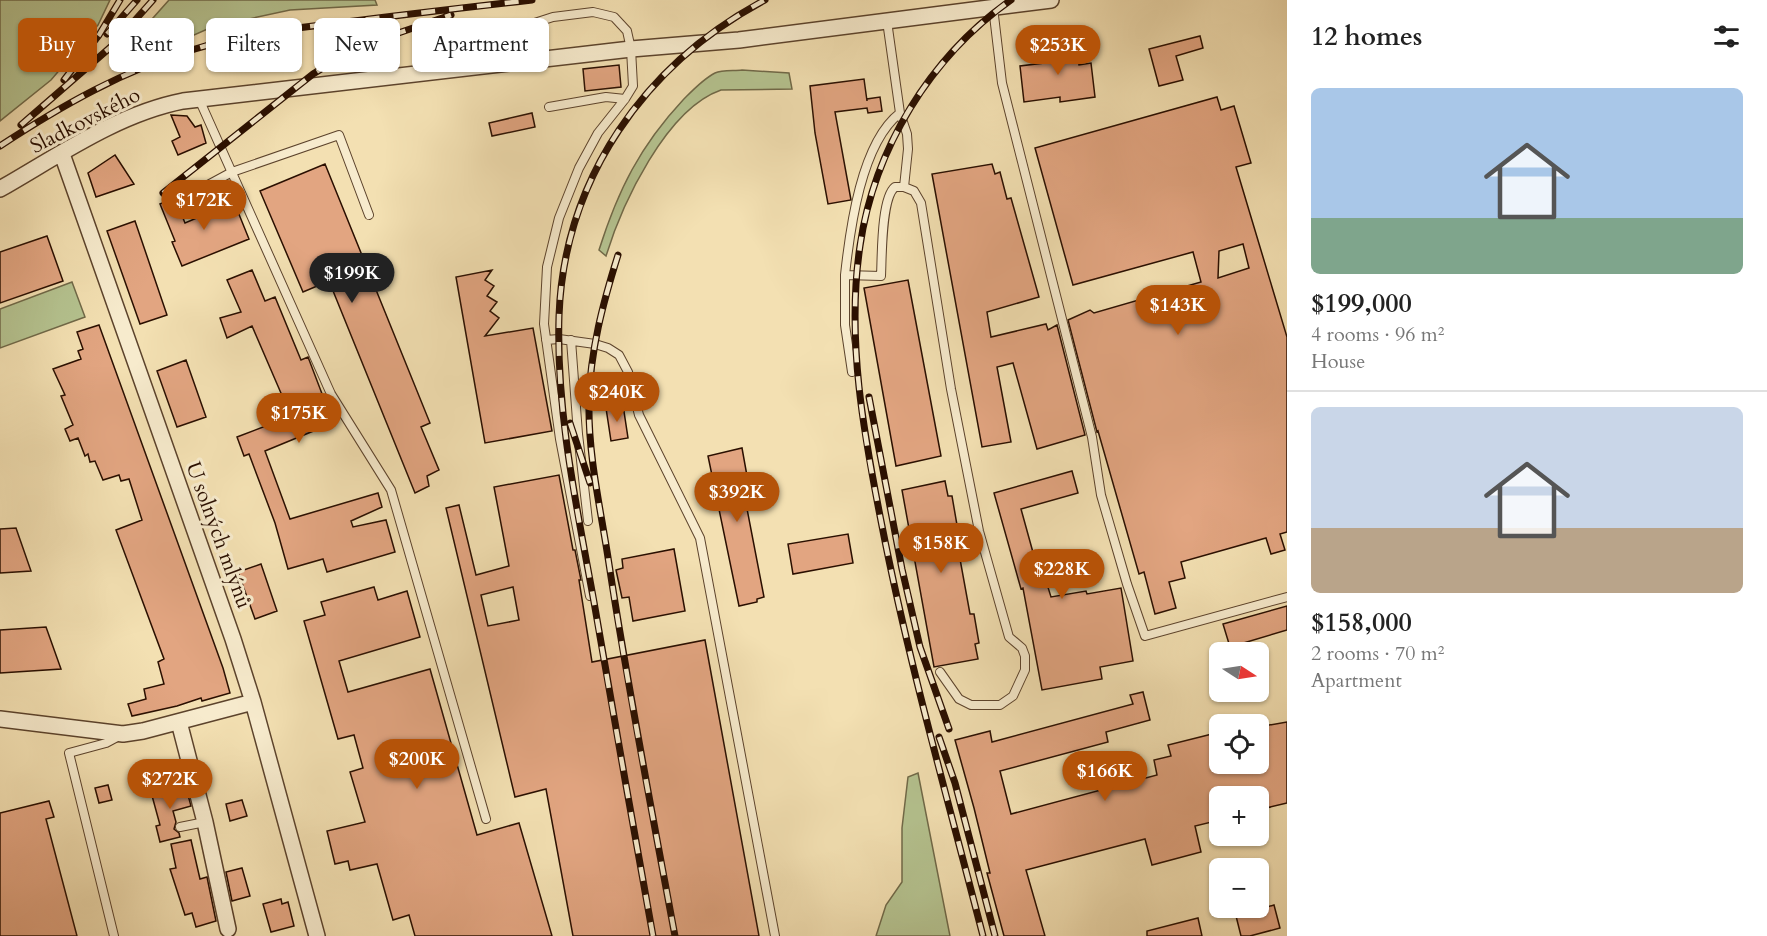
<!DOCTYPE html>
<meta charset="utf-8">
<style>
:root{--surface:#fff;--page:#f6f6f6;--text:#222;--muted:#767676;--line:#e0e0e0;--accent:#b45309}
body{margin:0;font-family:Cardo,serif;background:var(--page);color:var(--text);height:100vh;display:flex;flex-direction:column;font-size:22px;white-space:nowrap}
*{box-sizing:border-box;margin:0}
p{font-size:20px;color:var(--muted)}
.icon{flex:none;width:33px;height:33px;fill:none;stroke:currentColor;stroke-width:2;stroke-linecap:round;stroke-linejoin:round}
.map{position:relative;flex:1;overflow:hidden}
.sheet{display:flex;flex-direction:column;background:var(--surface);width:480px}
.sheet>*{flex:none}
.top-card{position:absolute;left:18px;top:18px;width:570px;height:54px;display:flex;gap:12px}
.needle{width:39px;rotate:102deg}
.tools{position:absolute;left:1209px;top:642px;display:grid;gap:12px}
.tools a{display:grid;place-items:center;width:60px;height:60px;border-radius:9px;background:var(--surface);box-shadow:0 2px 4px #0004;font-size:30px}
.price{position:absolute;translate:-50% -51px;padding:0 14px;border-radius:21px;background:var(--accent);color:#fff;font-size:20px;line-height:39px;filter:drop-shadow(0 2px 3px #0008)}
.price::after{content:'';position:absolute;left:50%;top:36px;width:18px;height:14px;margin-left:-9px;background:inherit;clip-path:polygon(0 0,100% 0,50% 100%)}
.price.on{background:#222;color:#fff}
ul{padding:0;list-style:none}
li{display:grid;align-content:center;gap:12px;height:318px;padding:0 24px}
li+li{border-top:2px solid var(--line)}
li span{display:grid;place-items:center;height:186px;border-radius:9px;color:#555}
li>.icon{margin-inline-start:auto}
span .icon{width:108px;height:108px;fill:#fffc;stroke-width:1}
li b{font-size:26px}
h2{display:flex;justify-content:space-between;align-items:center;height:72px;padding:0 24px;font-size:26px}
.pill{padding:0 21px;border-radius:9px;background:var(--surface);box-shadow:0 2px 4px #0004;font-size:21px;line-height:54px}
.pill.on{background:var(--accent);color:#fff}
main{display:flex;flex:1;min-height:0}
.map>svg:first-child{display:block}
.green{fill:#b5c390;stroke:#706948;stroke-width:1.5}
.building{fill:#e2a581;stroke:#2a0f00;stroke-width:1.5;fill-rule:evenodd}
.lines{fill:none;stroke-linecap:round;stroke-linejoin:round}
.service-casing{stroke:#5c432c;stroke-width:10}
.minor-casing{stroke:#5c432c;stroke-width:18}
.service{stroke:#f7ebcd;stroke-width:8}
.minor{stroke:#f7ebcd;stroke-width:15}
.rail-casing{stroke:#2a0f00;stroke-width:7}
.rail{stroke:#f7ebcd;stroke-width:4.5;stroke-dasharray:14;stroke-linecap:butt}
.labels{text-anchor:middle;stroke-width:6;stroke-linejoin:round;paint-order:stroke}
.street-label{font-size:21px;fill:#2a0f00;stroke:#f7ebcd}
</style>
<main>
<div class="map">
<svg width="1287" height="936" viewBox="0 0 1287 936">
<rect width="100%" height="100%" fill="#f3e0b2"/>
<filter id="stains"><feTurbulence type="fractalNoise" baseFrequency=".00333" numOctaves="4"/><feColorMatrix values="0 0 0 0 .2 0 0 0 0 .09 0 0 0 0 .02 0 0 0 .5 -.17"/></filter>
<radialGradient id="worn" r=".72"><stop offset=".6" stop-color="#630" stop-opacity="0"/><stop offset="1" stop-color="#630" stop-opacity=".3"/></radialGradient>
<path class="green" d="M0,0H110L98,25L51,80L0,121Z
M169,0H375L377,5L290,10L212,27L183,40L153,18Z
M742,70L789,73L792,89L721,90C666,109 622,204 606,256L599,250C618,190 640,146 683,100C692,91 703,79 715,73C722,70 734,71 742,70Z
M72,282L85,317L0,348V309Z
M918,773L950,936H876L886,905L902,882V828L908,777Z"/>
<path class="building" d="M148,20L166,30L160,42L142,32Z
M1200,36L1203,48L1176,56L1183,80L1159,86L1149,49Z
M1070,42V47L1076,45L1079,65L1091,63L1095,97L1060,102V97L1024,102L1020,66L1044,63L1042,49L1048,50L1047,45Z
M619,65L621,87L585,91L583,69Z
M864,79L867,101V99L880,97L882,111L868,113L867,108L835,112L851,200L828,204L815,133L810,86Z
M1217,97L1221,110L1234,106L1251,163L1236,167L1287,337V532L1280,534L1285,550L1271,554L1266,538L1181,562L1185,578L1169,582L1176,608L1155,614L1144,572L1139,574L1098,431L1097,432L1068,320L1090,310L1094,313L1201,282L1193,252L1073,285L1035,148ZM1243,244L1249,268L1218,278L1219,251Z
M532,113L535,127L492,136L489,123Z
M171,115L187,116L195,127L201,125L206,143L178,155L172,141L180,137Z
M115,155L134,184L96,197L88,173Z
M325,164L430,423L421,427L439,470L427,476L429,486L415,493L329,281L303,292L260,191Z
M992,164L995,174L1000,172L1007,199L1011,198L1039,297L987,312L991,337L1046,324L1048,330L1057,325L1085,435L1037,449L1013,363L997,367L1011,442L982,447L932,174Z
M175,198L185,223L234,202L249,239L182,266L172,242L175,241L160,204Z
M135,221L167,315L140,324L107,231Z
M47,236L63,281L0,303V252Z
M252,270L265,301L275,297L301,360L308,357L332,420L327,422L328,425L265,451L290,519L378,493L382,507L351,521L353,527L386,520L395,552L327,572L323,559L288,569L275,523L249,454L244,456L237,437L276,422L272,413L287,407L252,326L227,338L220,318L241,312L227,280Z
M492,270L485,280L494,286L487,296L497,302L490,311L499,318L485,336L533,328L552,431L485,443L456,277Z
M908,280L941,456L896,466L864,288Z
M99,325L223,668L230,693L202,701L201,698L177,706L132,716L128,704L146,699L144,689L164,684L158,662L164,659L116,530L142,520L129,479L121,481L119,475L103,480L95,461L90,462L88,454L85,456L78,438L70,441L65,429L73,425L61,396L65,395L53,369L81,359L78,351L83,349L77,332Z
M186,360L206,417L177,427L157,371Z
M623,405L628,438L611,441L606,408Z
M742,448L749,487L743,488L764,597L757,599V602L739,606L708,456Z
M1072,471L1078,493L1021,509L1034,556L1038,555L1051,597L1086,591L1087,594L1121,588L1133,661L1100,667L1102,679L1042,690L1023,588L1021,589L994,493Z
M559,475L573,550H575L581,580H579L592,662L705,640L759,936H573L546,789L515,797L446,508L459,505L476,575L509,566L494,487ZM513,587L519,620L488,626L481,595Z
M945,481L948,496H952L957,525L954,526L970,614H974L979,643L975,644L978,659L934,667L902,490Z
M16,528L31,571L0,573V529Z
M848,534L853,563L793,574L788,544Z
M674,549L685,611L633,621L629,597L622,598L616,570L623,568L622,559Z
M261,564L277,611L255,619L238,572Z
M374,587L378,600L407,591L420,637L339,661L348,692L430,669L477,835L519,823L552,936H415L409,915L393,920L377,864L350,870L348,861L335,864L327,831L365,822L350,772L363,768L354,735L338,739L304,621L325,615L321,602Z
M1287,606V630L1230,647L1223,624Z
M46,627L61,669L0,673V630Z
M1143,692L1150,720L1106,732L1108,742L1000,771L1011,814L1157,775L1154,760L1171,756L1168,745L1220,732V764H1258V727L1287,722V803L1258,810V796H1220V820L1195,826L1201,852L1152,865L1145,839L1026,870L1045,936H1004L987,873H990L974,808L955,740L990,731L992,742L1133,704L1130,695Z
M185,784L191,806L173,811L176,822L174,829L179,833L180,837L160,842L156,826L160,825L151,792Z
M108,785L112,800L99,803L95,788Z
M242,800L247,816L230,821L226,804Z
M49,801L54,817L46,819L77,936H0V813Z
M191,840L200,879L207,877L216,921L196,927L192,913L185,915L170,869L176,868L171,844Z
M242,868L250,896L232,901L226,872Z
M281,899L282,904L288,902L294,926L271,932L263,904Z
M1274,905L1280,928L1250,936H1241L1236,916Z
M1198,918L1202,936H1147V931Z"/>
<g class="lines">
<g class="service-casing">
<path id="service" d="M993,7L1002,83L1092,437L1101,495L1127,584L1145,636L1287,597
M887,21L900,113L907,134L908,149L904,187L914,191L921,203L951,389L979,531L1009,637L1022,648L1025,656V670L1013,696L1000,705H971L959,699L940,672
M478,65L519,28L553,17L593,12L614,17L627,31L631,49L633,86L625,99L598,133L579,168L559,218L547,267L544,324L560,439L590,596
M199,99L331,394L391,490L486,819
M549,107L606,97L625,99
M184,198L232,172L339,135L369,215
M845,275C850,229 861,143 900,113
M546,340L559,339L595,344L608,348L619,355L628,372L639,415L700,538L775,936
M571,340L578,434L588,521
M852,372L845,325V275L881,276C882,257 881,198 895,187H904
M180,827L205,822
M114,936L69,753L106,743L119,736"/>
</g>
<g class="minor-casing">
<path id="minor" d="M62,154L233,639L253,702L317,936
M0,189C58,156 117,114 183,101L631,49L739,40L1051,0
M0,719L123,734L143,731L253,702
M179,722L205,822L228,929"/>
</g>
<use href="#service" class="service"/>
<use href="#minor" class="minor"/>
<g class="rail-casing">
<path id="rail" d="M107,34L137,0
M64,80L99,35L120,0
M21,125L113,45L153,0
M0,146C61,106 124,70 195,49C244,34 295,28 346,22C408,14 470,7 532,0
M163,193L313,74L344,55L375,41L451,15
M618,255C603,303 590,351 589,402C588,457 601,510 609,564C628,689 652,812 675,936
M869,397L902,569L920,647L949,729
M570,423L590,483
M939,737L955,783L995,936
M653,936C633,825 613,713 594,602C577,508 556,413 559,316C564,178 645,64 765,0
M983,936C948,800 909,664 882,526C864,435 846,339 860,246C874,149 930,57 1011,0"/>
</g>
<use href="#rail" class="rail"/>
</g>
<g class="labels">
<g class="street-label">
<text transform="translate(85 120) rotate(-27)" y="7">Sladkovského</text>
<text transform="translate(219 535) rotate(70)" y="7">U solných mlýnů</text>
</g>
</g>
<rect width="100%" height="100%" filter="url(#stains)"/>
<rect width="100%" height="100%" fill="url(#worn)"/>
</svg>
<div class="tools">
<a><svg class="needle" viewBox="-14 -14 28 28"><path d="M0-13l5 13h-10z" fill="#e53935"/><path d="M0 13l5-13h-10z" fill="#767676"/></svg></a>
<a><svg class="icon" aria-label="locate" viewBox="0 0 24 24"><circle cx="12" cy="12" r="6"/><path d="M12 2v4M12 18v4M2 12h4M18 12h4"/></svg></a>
<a>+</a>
<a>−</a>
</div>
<b class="price" style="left:1058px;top:76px">$253K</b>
<b class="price" style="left:204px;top:231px">$172K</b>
<b class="price on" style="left:352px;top:304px">$199K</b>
<b class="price" style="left:1178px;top:336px">$143K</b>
<b class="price" style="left:617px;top:423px">$240K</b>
<b class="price" style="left:299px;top:444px">$175K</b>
<b class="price" style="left:737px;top:523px">$392K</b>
<b class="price" style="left:941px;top:574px">$158K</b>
<b class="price" style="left:1062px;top:600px">$228K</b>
<b class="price" style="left:417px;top:790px">$200K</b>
<b class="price" style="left:1105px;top:802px">$166K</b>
<b class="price" style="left:170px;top:810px">$272K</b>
<div class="top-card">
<a class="pill on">Buy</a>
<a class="pill">Rent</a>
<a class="pill">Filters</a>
<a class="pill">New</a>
<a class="pill">Apartment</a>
</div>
</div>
<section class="sheet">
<h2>12 homes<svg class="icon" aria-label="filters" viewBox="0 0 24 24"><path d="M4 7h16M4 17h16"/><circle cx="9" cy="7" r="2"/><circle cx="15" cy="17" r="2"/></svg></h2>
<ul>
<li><span style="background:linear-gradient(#a9c7e8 70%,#7fa58c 0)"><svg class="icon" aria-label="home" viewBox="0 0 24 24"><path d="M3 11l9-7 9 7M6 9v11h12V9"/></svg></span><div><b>$199,000</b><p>4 rooms · 96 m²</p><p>House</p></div></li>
<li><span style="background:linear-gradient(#c9d6e8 65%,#b9a48a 0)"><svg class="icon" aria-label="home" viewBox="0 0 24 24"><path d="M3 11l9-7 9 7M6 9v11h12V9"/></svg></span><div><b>$158,000</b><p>2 rooms · 70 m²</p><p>Apartment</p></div></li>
</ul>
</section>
</main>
